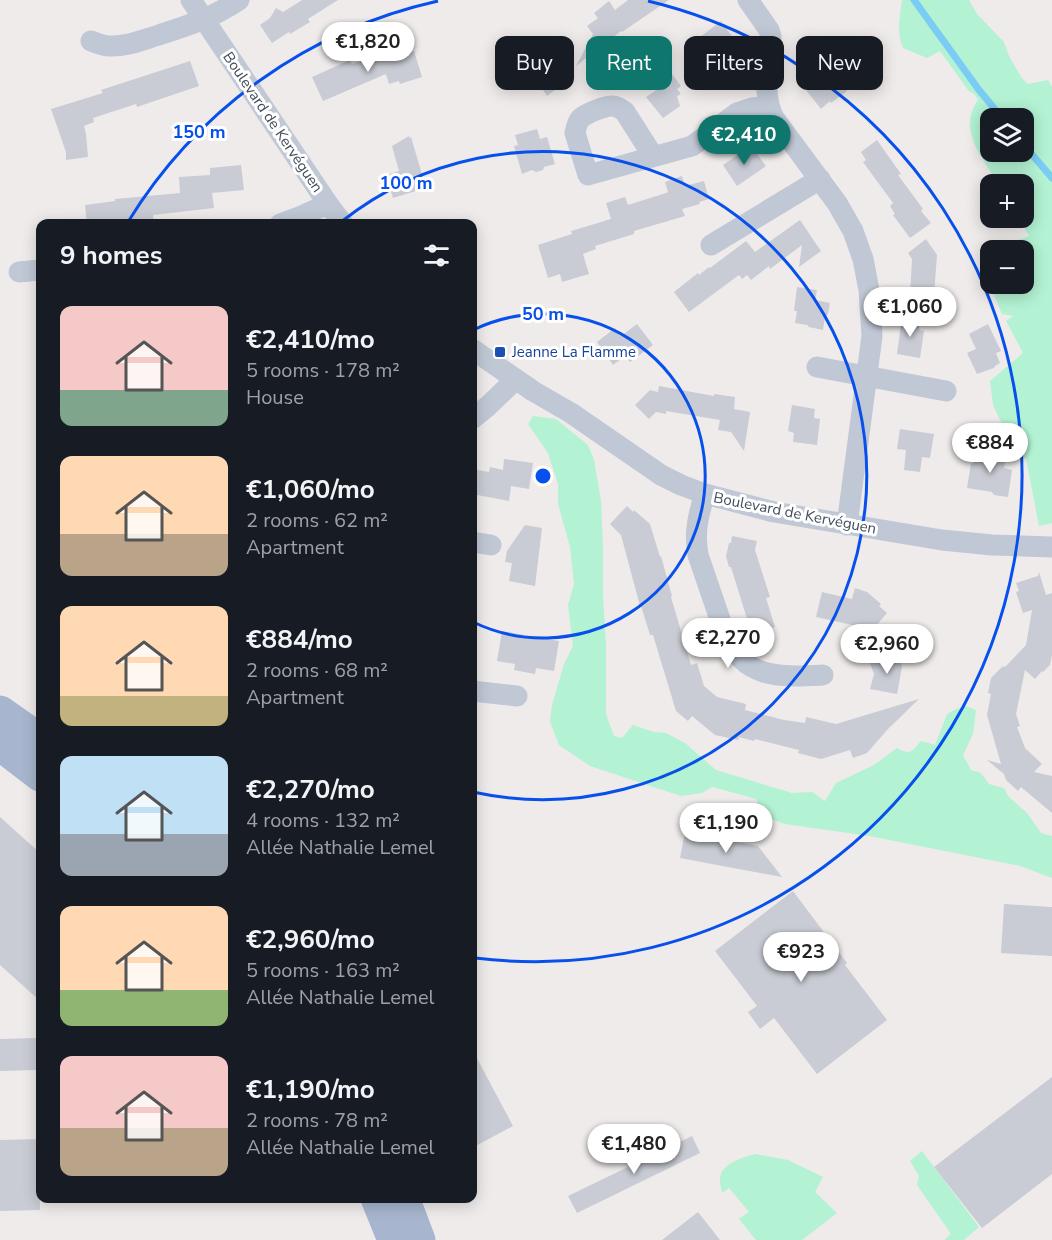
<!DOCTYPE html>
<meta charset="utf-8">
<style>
:root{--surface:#171b24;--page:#242831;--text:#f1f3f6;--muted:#9ea1a6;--accent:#0f766e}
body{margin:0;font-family:"Nunito Sans",sans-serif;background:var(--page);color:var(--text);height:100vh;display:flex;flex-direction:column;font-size:22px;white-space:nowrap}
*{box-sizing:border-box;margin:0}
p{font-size:20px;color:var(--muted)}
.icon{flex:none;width:33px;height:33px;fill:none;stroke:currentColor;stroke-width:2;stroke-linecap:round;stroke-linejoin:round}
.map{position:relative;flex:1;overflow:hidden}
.drawer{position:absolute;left:36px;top:219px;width:441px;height:984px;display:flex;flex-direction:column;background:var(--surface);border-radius:12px;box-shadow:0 3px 15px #0003}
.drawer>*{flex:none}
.hud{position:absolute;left:495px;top:36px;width:466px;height:54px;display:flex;gap:12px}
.buttons{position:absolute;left:980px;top:108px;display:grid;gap:12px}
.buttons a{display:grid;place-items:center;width:54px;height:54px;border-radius:12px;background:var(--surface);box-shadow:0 3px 15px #0003;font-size:30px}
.price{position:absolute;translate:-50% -51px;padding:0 14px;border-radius:21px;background:#fff;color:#222;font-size:20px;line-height:39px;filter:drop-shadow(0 2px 3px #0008)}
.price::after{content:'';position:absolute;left:50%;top:36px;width:18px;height:14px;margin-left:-9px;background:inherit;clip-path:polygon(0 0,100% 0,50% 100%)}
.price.active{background:var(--accent);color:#fff}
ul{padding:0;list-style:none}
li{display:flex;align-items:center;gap:18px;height:150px;padding:0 24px}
li span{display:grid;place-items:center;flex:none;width:168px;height:120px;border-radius:12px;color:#555}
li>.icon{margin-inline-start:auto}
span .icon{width:72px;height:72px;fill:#fffc;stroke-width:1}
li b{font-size:26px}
h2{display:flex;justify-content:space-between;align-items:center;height:72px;padding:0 24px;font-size:26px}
.tag{padding:0 21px;border-radius:12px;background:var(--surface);box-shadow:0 3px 15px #0003;font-size:21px;line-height:54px}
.tag.active{background:var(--accent);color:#fff}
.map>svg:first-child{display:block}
.green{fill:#b3f2d3;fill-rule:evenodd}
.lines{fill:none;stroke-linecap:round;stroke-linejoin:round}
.stream{stroke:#7bccf4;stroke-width:7}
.building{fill:#c9ccd4}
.street{stroke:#c0c8d5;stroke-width:21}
.primary{stroke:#a7b6ce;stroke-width:33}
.ring{fill:none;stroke:#0750ec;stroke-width:3}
.transit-dot{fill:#1a4fb4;stroke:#fff;stroke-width:2}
.labels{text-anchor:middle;stroke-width:6;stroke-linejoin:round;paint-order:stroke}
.street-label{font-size:15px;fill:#424c5a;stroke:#fff}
.transit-label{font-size:15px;fill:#164399;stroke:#fff;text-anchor:start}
.centre{fill:#0750ec;stroke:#fff;stroke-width:3}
.ring-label{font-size:18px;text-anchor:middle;font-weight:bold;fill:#0750ec;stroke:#fff;stroke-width:6;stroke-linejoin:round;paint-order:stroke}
</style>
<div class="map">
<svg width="1052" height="1240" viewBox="0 0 1052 1240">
<rect width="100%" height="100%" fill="#efebeb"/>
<path class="green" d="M902,0H969L977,14L1004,42L1009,56L1021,77L1028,84L1048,80L1052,87V523L1039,526L1026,459L1013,447L993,405L990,381L1023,353L1006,321L1013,316L1002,314L991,288V284H1023V250H990V278L988,258L990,250L1029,236L1019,218H1023V184H999C988,167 969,144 970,122C970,115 974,106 978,99L974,94L968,90L940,51L927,58L903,48C896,31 900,17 902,0ZM1023,118V152H990V118Z
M533,416L556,419L588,445L594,460L601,501L603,545V594L606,644V714L614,736L622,738L633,725L654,732L666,733L685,743L716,770L792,793L812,792L825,801L836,783L874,765L897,748C911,756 912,751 921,741L935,745L947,714L956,709L966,706L976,710L973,734L963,755L971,770L981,773L989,784L1004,788L1008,796L1027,813L1041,833L1052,836V878L1020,866L869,836L785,824L756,814L757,799L712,787L702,793L681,796L590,766L559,745L550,722L552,705L564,664L573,646L568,605L574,584L570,547L558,504V484L548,453L528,424Z
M922,1151L979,1227L964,1240H945V1239L951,1234L917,1185L919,1176L910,1161Z
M755,1154L788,1160L823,1177L815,1192L837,1213L802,1240H756L739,1219L749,1212L729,1188L722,1193C722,1189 719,1183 720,1179C721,1163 742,1158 755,1154Z"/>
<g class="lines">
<path class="stream" d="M914,0L979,90L1002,118
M1023,144L1052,178"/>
</g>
<path class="building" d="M302,0H338L308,19L310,22L290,34L289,32L272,43L260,25L270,18L276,8L283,12Z
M628,0H669L622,32L621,31L576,66L593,34L587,26L598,18L594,13L609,1L615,10Z
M721,21L736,42L711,62L695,41Z
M399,49L401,55L414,51L422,77L400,84L399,81L389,84L386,74L323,101L312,77L350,60L352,64Z
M536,53L541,59L546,56L565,82L547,96L539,84L534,88L518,66Z
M822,58L847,91L831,103L830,101L821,109L806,90L815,83L806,71Z
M190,61L199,86L137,107L136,104L93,118L94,122L84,126L86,134L88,157L66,160V152L51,109L103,93L101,90Z
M664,63L681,86L677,89L681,94L677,96L680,106L663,118L646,97L658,89L648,76Z
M537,129L540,139L547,137L555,164L544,167L543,170L536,172L532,170L522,174L514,146L518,145L515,135Z
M409,136V138L411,137L426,188L393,198L386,175L399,171L392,146Z
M877,140L901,174L898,175L923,209L921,211L931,223L910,238L893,215L895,214L890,206L893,203L863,162L866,160L861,152Z
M751,146L766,166L737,186L723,165Z
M241,165L244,190L212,193L214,208L153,215L154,224H87L85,205L115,201V199L180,193L179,177L210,175V168Z
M682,176L685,186L704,181L709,199L699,202L700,204L682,209L685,216L634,231V234L595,246L596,249L583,254L589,274L562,282L560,274L548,278L538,245L572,234L571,231L611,219L606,203L625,197L628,205L666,193L668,192L665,182Z
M800,220L821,251L799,267L802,245L770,269L769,266L751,280L747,275L742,279L739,275L689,312L674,292L698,273L699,275L709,267L710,268L746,241L755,252Z
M926,239L937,255L934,295L910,294L912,259L908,253Z
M797,287L817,290L815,300L830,303L828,314L825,317L823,330L809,327L807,325L795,323L797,311H794Z
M902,317L920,320L919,330L924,331L920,358L897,354Z
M637,324L653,345L630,362L625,356L613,365L597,342L615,328L621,336Z
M988,324L1001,351L996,353L1000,363L995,366L994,368L977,374L967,353L976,349L969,334Z
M659,386L714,396V394L735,397L734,409L750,412L744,451L731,432L718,430L720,420L666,411V414L656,412L649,419L635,405L650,390L658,392Z
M792,405L815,409L814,418L820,419L817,445L793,442L794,433L788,431Z
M900,429L934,434L930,458L922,457L920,472L904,470L906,450L897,449Z
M975,450L1006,454L1004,468L1012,470L1008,497L994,495L992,492L967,488L971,463L973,464Z
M504,459L533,463L529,489L511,486L509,501L472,494V469L489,472L490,467L503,470Z
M627,506L633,512L634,510L650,524L660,557L661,556L672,596L671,597L691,665L697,663L704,686L717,697L746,704L745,710L784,720L805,723L806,717L836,724L919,699L887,730L867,753L853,758L850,750L821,759L798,753L799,750L755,739L754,741L739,737L738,740L715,735L692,716L688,721L676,711L653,635H650L641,606H640L621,535L610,524Z
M525,525L542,528L535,586L509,581L512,563L505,562L507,551Z
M732,536L757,541L755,550L770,597L766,598L775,627L752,635L731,567H729L726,556L729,543H731Z
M1039,572L1046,595L1052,593V655L1050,665L1043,672L1042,671L1035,679L1025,670L1016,714L1020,726L1017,727L1025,748L1042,764L1034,772L1052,776V813L1021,787L1018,791L1006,780L1004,774L987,760L1001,764L987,715L991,694L988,693L991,678L1003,666L1005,667L1026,645L1032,610L1023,613L1016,592L1019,591L1016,583L1038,576Z
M855,588L867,592L881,604L879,606L887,613L870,633L866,628L816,617L822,592L852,599Z
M502,631L559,641L554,671L536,668L535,674L514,670L515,664L497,661Z
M899,654L902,667L897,694L870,689L874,674L870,663Z
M0,817L40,853V1001L0,965Z
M685,832L758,846L782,877L680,858Z
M793,891L847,963L845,965L887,1020L817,1074L774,1018L760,1029L748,1012L757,1006L715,951Z
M1004,904L1052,907V956L1001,953Z
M37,1038L38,1070L0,1071V1039Z
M472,1049L513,1126L472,1148Z
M1052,1077V1174L982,1228L934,1167Z
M692,1136L700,1153L577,1213L568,1196Z
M39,1139L40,1210L0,1211V1140Z
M698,1212L720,1240H662Z"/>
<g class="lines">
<path class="street" d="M191,0L328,204L343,224
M748,0L769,30L771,37C771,65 760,91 774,118L837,203L853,231L863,259L869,290L872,336L847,525
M91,41C97,43 103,46 109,46C126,47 142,40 159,35C189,25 212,18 239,0
M653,156L625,112C621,109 618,106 612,106C605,106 586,113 580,119C577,123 576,128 575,133L588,175L692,146L737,113L752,108L768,106
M280,224L299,217L328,204
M711,245L820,179
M19,272L40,270
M472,349L533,391L571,413L661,475L681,485L705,494L774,512L942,540L992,545L1052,547
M817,367L946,391
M472,419L488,406L516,379
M705,494C698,515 694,533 698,555L725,634C744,680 781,677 823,675
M472,542L491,545
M472,691L517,696"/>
<path class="primary" d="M0,712L40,740
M0,744L40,775
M377,1198L394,1240
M403,1198L419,1240"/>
</g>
<g class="ring">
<path d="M473 330A162 162 0 1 1 473 622"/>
<path d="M341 222A324 324 0 1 1 473 792"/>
<path d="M128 222A487 487 0 0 1 438 1M648 1A487 487 0 0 1 475 958"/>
</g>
<rect class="transit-dot" x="494" y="346" width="12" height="12" rx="3"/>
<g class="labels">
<g class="street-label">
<text transform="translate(273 122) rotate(56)" y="5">Boulevard de Kervéguen</text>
<text transform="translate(795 513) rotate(11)" y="5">Boulevard de Kervéguen</text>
</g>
<g class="transit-label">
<text x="512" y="357">Jeanne La Flamme</text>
</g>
</g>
<circle cx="543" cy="476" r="9" class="centre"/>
<g class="ring-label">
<text x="199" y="138">150 m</text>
<text x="406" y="189">100 m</text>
<text x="543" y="320">50 m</text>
</g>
</svg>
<div class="buttons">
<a><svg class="icon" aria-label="layers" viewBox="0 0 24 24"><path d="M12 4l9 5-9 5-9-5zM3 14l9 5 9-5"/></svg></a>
<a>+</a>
<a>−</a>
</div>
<b class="price" style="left:368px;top:73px">€1,820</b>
<b class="price active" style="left:744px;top:166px">€2,410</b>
<b class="price" style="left:910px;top:338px">€1,060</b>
<b class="price" style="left:990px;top:474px">€884</b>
<b class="price" style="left:728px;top:669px">€2,270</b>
<b class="price" style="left:887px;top:675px">€2,960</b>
<b class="price" style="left:726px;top:854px">€1,190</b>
<b class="price" style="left:801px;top:983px">€923</b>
<b class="price" style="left:634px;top:1175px">€1,480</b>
<div class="hud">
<a class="tag">Buy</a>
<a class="tag active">Rent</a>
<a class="tag">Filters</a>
<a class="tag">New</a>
</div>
<section class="drawer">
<h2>9 homes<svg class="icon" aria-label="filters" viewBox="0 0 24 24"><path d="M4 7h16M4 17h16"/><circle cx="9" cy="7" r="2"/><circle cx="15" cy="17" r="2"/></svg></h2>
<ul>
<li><span style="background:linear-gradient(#f6c9c9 70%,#7fa58c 0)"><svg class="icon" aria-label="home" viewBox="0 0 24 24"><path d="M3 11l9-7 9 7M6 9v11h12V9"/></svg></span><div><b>€2,410/mo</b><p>5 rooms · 178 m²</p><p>House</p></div></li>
<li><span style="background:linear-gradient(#ffd9b3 65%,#b9a48a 0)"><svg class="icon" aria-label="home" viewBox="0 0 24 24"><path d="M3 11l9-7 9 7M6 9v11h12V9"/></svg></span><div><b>€1,060/mo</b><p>2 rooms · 62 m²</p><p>Apartment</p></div></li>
<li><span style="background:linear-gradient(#ffd9b3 75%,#c2b280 0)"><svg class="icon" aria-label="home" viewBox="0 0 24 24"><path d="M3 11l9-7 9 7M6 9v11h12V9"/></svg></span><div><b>€884/mo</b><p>2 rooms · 68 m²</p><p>Apartment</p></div></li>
<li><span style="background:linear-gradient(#bfe0f5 65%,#9aa5b1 0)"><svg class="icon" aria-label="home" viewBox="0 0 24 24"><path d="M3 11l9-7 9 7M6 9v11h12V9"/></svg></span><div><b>€2,270/mo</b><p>4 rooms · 132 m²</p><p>Allée Nathalie Lemel</p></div></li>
<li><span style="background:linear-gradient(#ffd9b3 70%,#8fb573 0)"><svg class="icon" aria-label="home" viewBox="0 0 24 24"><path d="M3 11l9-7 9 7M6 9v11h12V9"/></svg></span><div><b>€2,960/mo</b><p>5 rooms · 163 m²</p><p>Allée Nathalie Lemel</p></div></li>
<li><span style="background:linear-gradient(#f6c9c9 60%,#b9a48a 0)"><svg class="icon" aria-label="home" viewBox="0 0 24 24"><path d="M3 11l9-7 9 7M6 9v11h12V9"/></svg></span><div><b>€1,190/mo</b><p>2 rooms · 78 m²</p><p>Allée Nathalie Lemel</p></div></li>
</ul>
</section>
</div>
